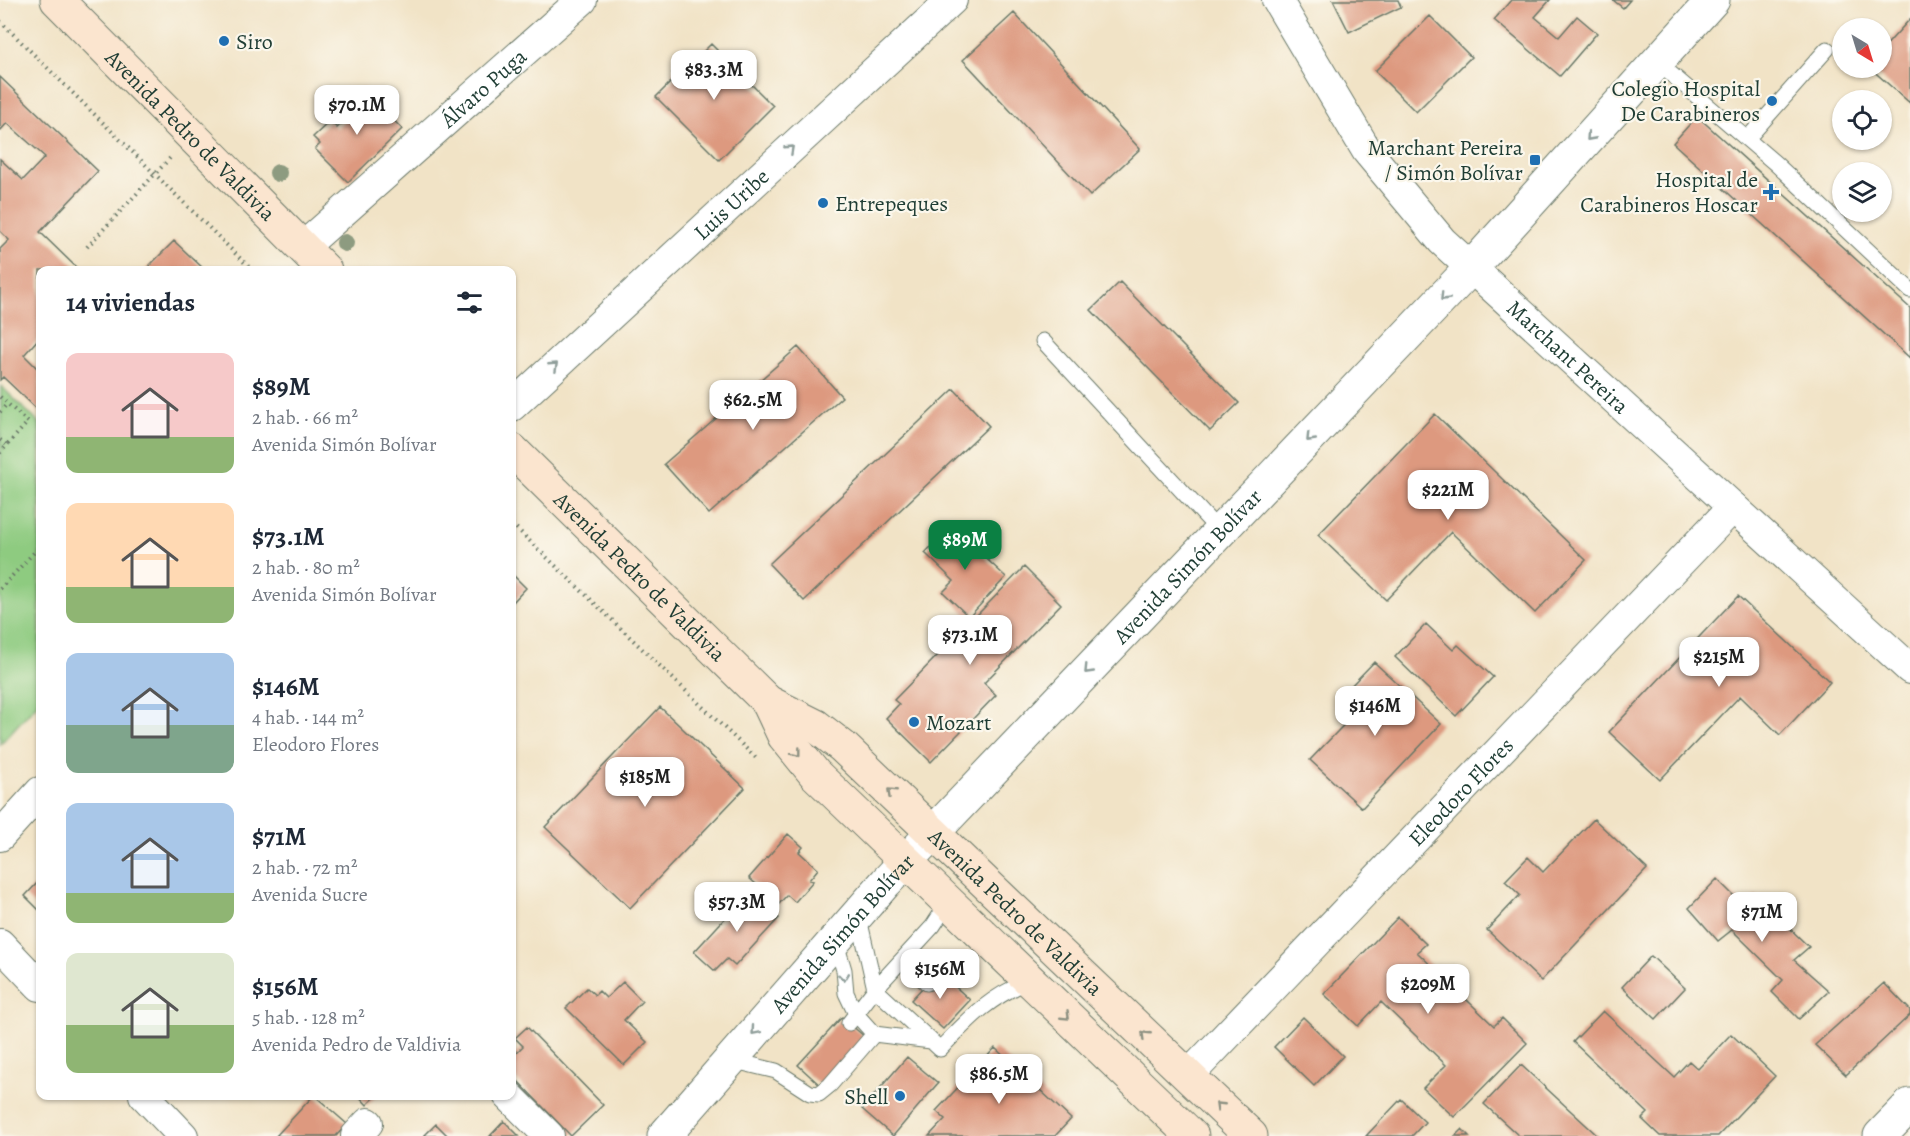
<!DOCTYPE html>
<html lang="es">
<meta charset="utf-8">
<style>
:root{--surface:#fff;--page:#f6f6f7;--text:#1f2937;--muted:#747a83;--accent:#0b8043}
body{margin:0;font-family:Alegreya,serif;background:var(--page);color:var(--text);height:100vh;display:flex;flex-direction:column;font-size:22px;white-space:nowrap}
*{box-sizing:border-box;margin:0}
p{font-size:20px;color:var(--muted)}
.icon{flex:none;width:33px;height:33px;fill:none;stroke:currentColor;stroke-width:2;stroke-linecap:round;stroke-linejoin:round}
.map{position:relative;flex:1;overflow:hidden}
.drawer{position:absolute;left:36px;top:266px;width:480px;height:834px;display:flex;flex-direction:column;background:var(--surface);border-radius:12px;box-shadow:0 2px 4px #0004}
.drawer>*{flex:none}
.needle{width:39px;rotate:142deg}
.buttons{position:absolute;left:1832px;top:18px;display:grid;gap:12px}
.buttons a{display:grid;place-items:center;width:60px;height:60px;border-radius:50%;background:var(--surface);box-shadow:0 2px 4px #0004;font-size:30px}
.price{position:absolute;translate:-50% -51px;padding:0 14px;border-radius:12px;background:#fff;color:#222;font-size:20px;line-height:39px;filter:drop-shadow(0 2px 3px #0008)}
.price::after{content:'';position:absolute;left:50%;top:36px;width:18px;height:14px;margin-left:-9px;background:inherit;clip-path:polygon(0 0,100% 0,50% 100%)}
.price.active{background:var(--accent);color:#fff}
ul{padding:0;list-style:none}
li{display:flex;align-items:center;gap:18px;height:150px;padding:0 30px}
li span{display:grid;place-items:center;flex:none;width:168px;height:120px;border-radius:12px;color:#555}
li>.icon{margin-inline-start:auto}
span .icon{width:72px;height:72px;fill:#fffc;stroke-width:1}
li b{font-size:26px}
h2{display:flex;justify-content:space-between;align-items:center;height:72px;padding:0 30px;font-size:26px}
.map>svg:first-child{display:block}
.green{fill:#8ecb80;stroke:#56845a;stroke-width:1.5}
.building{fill:#dd997f}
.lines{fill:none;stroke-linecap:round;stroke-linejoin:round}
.service-casing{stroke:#687767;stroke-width:17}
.minor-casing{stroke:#687767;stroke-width:32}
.tertiary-casing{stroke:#687767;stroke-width:35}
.secondary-casing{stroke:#687767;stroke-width:35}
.path{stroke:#687767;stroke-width:4;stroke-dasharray:1.5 4.5;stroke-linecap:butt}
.service{stroke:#fff;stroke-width:15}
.minor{stroke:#fff;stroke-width:30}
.tertiary{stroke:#fff;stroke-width:33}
.secondary{stroke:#fbe5cf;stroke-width:33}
.tree{fill:#8d9b80}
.oneway{stroke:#8f9e9a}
.oneway2{stroke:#8d9182}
.poi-dot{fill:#1f6fb2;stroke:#fbf7ec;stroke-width:2}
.labels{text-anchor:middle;stroke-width:4.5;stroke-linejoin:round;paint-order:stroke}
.poi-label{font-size:22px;fill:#1f3d34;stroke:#fbf7ec;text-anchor:end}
.street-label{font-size:22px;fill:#1f3d34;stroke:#fbf7ec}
</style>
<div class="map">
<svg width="1910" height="1136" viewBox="0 0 1910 1136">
<rect width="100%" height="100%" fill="#fbf7ec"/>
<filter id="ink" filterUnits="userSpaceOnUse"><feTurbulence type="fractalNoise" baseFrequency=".0167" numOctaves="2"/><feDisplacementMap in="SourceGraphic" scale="12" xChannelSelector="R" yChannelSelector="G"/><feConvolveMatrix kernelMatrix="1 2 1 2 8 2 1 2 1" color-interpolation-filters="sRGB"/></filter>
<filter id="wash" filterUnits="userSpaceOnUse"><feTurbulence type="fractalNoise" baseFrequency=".008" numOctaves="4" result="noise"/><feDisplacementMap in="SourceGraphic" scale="24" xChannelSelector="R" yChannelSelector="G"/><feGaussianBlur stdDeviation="1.35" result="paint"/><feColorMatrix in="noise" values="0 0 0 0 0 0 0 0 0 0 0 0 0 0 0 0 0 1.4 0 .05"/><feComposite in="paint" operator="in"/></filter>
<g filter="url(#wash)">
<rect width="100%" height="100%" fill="#f1e3c6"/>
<path class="green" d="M1,386L40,424V701L0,744Z"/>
<g id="blocks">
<path class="building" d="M1333,0H1398L1401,7L1349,32Z
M1511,0H1550L1535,17L1559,37L1577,16L1597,33L1560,76L1494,20Z
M1613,0H1630L1623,8Z
M1014,13L1140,149L1090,196L963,60Z
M1430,16L1471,57L1416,112L1375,71Z
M1910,19V103L1870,68H1881V51Z
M711,44L773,106L719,160L656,97L676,77L672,73L689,55L694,61Z
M0,77L98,171L40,232L79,270H40V337L24,355L40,371V412L3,377L0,380V249L9,240L0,231V159L23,180L45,157L7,123L0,131Z
M363,88L402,129L348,182L315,149L320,144L313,137L330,121L337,128L349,117L342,110Z
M1697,116L1910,308V358L1673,143Z
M174,241L205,270H145Z
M1120,282L1239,403L1210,431L1091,310Z
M798,347L842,397L709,514L664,464Z
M954,389L989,426L804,601L769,564Z
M1435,414L1586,560L1535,613L1451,532L1386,600L1318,535Z
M951,526L1006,577L969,617L943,592L954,581L925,553Z
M1024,567L1061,604L984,683L996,695L931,762L886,718L899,704L894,700Z
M512,574L526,588L512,603Z
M1738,596L1830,682L1780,735L1740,696L1660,780L1609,732Z
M1426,624L1453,650L1458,645L1493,677L1456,716L1395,657Z
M1374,662L1441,724L1362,808L1310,760L1362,706L1346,691Z
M660,707L745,788L630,908L545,827Z
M1594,819L1647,869L1541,981L1487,930L1520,895L1505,881L1528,857L1543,872Z
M788,834L803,847L799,852L818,869L809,880L813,881L795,902L787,895L779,904L749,878Z
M1717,879L1744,906L1756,896L1809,947L1794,960L1829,991L1799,1019L1772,992L1783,980L1732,930L1718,941L1689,908Z
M40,880V911L25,896Z
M749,892L779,918L735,966L727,959L715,971L694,952Z
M1398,917L1426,944L1417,952L1494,1026L1502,1018L1527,1043L1454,1117L1423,1088L1446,1065L1381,1002L1358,1026L1324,994Z
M1651,956L1685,988L1656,1019L1622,987Z
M938,971L970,1000L943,1029L911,1000Z
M623,982L642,1001L624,1020L647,1042L624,1065L566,1008L587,988L595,995L599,991L606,998Z
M1884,983L1910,1010V1015L1846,1075L1815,1045Z
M1603,1011L1674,1077L1689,1061L1698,1069L1731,1034L1775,1076L1718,1136H1660L1642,1119L1648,1113L1573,1042Z
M842,1017L866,1038L822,1087L798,1065Z
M1303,1017L1343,1056L1314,1086L1274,1047Z
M527,1027L603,1105L571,1136L512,1075V1057L523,1046L515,1038Z
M995,1048L1071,1119L1055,1136H929L945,1119L936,1111Z
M907,1057L938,1083L893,1136L862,1109Z
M1521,1065L1598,1136H1519L1484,1104Z
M314,1095L347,1124L336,1136H276Z
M358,1095H377L367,1105Z
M1401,1099L1425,1122L1412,1136H1366Z
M504,1121L519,1136H490Z
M436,1124L448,1136H424Z
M1462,1129L1469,1136H1455Z"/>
</g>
</g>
<g filter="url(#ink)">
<use href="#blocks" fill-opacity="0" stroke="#687767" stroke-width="1.5"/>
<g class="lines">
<g class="service-casing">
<path id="service" d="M1657,62L1776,164L1910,290
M1747,139L1827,49
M1043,341L1220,532
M858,914L875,989L940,1049C969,1019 989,997 1029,981
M835,940L844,970L846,993L856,1014L874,1034
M902,960L927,983
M849,1023L875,989L933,926L948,903
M731,1060L776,1071L810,1093L819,1094L830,1085L874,1034L931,1041"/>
</g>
<g class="minor-casing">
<g id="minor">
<path id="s1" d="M1277,0L1367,151L1442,241L1910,669"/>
<path id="s2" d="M302,248L582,0"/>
<path id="s3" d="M512,406L952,0"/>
<path d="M0,836L40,792"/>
<path d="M0,944L40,986"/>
<path id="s4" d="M1188,1076L1733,507"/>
<path d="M144,1095L183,1136"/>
<path d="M508,1095L549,1136"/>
<path d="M356,1136L368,1123"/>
</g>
</g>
<g class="tertiary-casing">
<g id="tertiary">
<path id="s5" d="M664,1136L886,882L1471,268L1713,0"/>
<path d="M1880,1136L1910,1105"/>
</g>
</g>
<g class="secondary-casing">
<g id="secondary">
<path id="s6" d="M57,0L325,270"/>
<path id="s7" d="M512,450L768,702L816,726L843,747L1251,1136"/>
<path d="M768,702L784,736L815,774L1192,1136"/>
</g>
</g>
<path class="path" d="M0,21L252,270
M87,247L170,158
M0,397L28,422L0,453
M0,412L8,403
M0,440L7,445
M512,524L758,760
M0,589L40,546"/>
<use href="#service" class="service"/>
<use href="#minor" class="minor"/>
<use href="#tertiary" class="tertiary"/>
<use href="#secondary" class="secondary"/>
</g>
<g class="tree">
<circle cx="278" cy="173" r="9"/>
<circle cx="345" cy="243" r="9"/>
</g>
<defs><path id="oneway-chevron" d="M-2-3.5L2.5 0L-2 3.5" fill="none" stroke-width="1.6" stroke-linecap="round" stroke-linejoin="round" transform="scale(1.5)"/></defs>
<g class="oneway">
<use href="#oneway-chevron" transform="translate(1590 137) rotate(132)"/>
<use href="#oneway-chevron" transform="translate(790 149) rotate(-43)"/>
<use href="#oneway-chevron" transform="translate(1444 297) rotate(134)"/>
<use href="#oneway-chevron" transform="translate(554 366) rotate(-43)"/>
<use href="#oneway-chevron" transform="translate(1310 438) rotate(134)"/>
<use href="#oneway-chevron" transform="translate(1088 670) rotate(134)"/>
<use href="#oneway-chevron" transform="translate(844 977) rotate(83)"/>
<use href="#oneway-chevron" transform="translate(755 1031) rotate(131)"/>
</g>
<g class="oneway2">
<use href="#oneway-chevron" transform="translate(797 753) rotate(52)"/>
<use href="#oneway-chevron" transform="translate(891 792) rotate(-136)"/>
<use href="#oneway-chevron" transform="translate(1066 1016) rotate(44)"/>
<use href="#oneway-chevron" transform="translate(1145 1035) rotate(-136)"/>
<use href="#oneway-chevron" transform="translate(1219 1106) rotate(-136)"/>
</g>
</g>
<g class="poi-dot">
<circle cx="224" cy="41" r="6"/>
<circle cx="1772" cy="101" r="6"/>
<rect x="1529" y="154" width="12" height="12" rx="3"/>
<path d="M1768 183h6v6h6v6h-6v6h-6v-6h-6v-6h6z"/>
<circle cx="823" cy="203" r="6"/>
<circle cx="914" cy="722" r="6"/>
<circle cx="900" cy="1096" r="6"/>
</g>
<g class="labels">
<g class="poi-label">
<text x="236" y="49" text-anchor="start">Siro</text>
<text x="1760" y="96">Colegio Hospital<tspan x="1760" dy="25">De Carabineros</tspan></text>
<text x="1523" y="155">Marchant Pereira<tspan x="1523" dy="25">/ Simón Bolívar</tspan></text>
<text x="1758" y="187">Hospital de<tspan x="1758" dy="25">Carabineros Hoscar</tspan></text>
<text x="835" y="211" text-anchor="start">Entrepeques</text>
<text x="926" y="730" text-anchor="start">Mozart</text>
<text x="888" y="1104">Shell</text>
</g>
<g class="street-label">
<text dy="8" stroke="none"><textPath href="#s2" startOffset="242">Álvaro Puga</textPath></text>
<text dy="8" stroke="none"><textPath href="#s6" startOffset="190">Avenida Pedro de Valdivia</textPath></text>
<text dy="8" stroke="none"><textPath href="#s3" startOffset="298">Luis Uribe</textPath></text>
<text dy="8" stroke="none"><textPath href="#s1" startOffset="464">Marchant Pereira</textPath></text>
<text dy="8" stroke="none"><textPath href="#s5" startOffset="774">Avenida Simón Bolívar</textPath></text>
<text dy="8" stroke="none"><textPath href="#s7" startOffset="180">Avenida Pedro de Valdivia</textPath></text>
<text dy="8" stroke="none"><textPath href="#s4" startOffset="394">Eleodoro Flores</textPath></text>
<text dy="8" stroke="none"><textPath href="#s7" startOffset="686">Avenida Pedro de Valdivia</textPath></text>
<text dy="8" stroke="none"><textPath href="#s5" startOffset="270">Avenida Simón Bolívar</textPath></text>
</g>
</g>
</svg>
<div class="buttons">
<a><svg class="needle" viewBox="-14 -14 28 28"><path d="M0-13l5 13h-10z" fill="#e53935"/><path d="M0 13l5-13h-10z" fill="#747a83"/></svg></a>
<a><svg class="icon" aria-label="locate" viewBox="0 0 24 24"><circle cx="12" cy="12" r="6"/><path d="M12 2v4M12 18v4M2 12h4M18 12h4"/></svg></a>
<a><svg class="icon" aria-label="layers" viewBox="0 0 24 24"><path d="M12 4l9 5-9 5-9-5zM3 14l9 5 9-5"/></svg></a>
</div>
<b class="price" style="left:714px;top:101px">$83.3M</b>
<b class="price" style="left:357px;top:136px">$70.1M</b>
<b class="price" style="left:753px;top:431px">$62.5M</b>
<b class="price" style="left:1448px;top:521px">$221M</b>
<b class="price active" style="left:965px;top:571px">$89M</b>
<b class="price" style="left:970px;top:666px">$73.1M</b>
<b class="price" style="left:1719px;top:688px">$215M</b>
<b class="price" style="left:1375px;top:737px">$146M</b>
<b class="price" style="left:645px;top:808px">$185M</b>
<b class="price" style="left:737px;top:933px">$57.3M</b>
<b class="price" style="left:1762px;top:943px">$71M</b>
<b class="price" style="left:940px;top:1000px">$156M</b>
<b class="price" style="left:1428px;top:1015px">$209M</b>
<b class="price" style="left:999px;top:1105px">$86.5M</b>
<section class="drawer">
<h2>14 viviendas<svg class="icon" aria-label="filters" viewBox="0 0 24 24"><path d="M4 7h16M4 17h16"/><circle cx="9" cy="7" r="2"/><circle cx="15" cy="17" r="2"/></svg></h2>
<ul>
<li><span style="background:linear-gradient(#f6c9c9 70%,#8fb573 0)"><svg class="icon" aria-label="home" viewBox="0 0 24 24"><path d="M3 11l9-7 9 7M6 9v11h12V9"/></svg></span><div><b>$89M</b><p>2 hab. · 66 m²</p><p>Avenida Simón Bolívar</p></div></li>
<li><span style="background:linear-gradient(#ffd9b3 70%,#8fb573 0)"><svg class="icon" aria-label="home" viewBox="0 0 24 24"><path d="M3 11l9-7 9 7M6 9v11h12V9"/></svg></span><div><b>$73.1M</b><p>2 hab. · 80 m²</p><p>Avenida Simón Bolívar</p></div></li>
<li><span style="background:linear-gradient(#a9c7e8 60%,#7fa58c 0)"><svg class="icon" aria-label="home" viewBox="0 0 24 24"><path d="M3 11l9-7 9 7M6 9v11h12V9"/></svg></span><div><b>$146M</b><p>4 hab. · 144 m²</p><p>Eleodoro Flores</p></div></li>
<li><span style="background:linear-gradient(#a9c7e8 75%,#8fb573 0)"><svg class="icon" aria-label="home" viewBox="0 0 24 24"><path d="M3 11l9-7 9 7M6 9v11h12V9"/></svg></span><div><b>$71M</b><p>2 hab. · 72 m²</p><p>Avenida Sucre</p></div></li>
<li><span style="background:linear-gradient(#dfe7d0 60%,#8fb573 0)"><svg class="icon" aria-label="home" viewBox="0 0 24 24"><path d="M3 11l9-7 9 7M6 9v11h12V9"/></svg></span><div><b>$156M</b><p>5 hab. · 128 m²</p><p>Avenida Pedro de Valdivia</p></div></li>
</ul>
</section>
</div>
